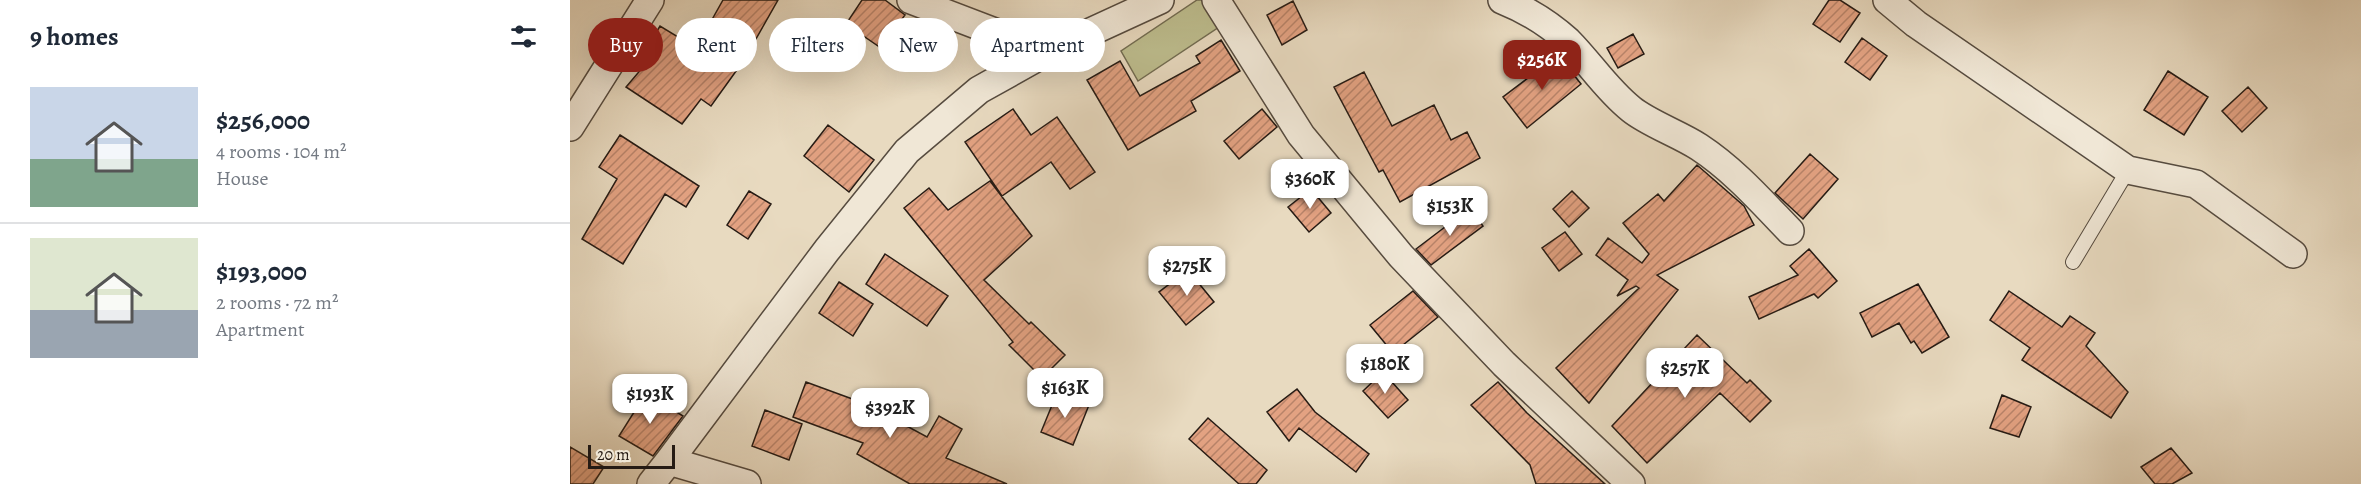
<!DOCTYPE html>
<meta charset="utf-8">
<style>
:root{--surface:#fff;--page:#f2f2f3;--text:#1f2937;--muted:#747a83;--line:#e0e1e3;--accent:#8f2418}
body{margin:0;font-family:Alegreya,serif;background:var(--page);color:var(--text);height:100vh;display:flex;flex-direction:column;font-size:22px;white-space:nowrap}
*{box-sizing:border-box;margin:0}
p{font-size:20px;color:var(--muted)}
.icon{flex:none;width:33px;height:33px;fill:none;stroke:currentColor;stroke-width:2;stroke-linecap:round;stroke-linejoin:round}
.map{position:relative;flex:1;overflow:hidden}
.sheet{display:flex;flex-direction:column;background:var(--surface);width:570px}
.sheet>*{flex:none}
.hud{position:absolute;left:18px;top:18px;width:570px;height:54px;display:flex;gap:12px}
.scale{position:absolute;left:18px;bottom:15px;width:87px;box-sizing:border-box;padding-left:6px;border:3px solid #261b14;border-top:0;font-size:16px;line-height:21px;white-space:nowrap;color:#261b14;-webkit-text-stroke:4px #f0e7d6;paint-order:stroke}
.price{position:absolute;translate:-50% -51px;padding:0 14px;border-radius:12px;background:#fff;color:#222;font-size:20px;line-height:39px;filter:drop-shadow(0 2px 3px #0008)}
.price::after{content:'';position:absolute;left:50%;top:36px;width:18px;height:14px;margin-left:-9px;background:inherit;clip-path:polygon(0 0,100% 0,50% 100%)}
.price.current{background:var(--accent);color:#fff}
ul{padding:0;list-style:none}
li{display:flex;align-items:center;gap:18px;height:150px;padding:0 30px}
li+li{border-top:2px solid var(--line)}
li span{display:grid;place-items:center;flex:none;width:168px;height:120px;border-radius:0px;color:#555}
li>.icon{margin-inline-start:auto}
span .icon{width:72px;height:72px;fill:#fffc;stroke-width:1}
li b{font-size:26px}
h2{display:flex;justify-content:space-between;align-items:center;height:72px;padding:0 30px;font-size:26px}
.pill{padding:0 21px;border-radius:27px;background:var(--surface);box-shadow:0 6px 24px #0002;font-size:21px;line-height:54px}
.pill.current{background:var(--accent);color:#fff}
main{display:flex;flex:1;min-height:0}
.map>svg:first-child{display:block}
.pitch{fill:#bdbd8e;stroke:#726c51;stroke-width:1.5}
.building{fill:url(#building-hatch);stroke:#261b14;stroke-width:1.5}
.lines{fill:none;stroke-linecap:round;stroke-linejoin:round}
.service-casing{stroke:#564b3f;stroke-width:16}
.minor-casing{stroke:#564b3f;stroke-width:30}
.service{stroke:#f0e7d6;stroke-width:14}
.minor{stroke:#f0e7d6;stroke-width:27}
</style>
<main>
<section class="sheet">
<h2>9 homes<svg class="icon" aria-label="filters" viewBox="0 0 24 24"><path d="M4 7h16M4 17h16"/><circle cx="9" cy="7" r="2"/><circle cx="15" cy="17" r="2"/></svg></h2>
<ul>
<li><span style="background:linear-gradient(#c9d6e8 60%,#7fa58c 0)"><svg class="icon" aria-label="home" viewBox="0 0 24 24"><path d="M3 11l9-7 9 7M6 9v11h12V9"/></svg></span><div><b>$256,000</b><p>4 rooms · 104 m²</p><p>House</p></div></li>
<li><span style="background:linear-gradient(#dfe7d0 60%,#9aa5b1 0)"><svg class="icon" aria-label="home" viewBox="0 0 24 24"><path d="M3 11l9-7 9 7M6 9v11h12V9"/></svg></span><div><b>$193,000</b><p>2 rooms · 72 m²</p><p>Apartment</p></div></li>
</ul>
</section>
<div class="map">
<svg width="1791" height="484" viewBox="0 0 1791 484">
<defs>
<pattern id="building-hatch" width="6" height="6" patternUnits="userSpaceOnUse" patternTransform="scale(1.5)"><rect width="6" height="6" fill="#e3a282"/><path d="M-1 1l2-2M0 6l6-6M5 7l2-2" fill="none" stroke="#b88369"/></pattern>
</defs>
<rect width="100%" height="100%" fill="#e8dac0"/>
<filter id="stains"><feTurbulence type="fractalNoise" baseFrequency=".00333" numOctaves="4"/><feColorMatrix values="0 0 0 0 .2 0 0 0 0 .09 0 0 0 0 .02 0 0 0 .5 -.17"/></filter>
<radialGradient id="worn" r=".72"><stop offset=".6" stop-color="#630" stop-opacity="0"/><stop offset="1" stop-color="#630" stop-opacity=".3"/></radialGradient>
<path class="pitch" d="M627,0H633L652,25L568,81L551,51Z"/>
<path class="building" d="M153,0H208L174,60L141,106L131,99L112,124L56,87L79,60L72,56L90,26L126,48Z
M292,0H315L335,15L311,48L276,24Z
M1259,0H1270L1290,13L1270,42L1243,24Z
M723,1L737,30L712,45L697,15Z
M1063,34L1074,54L1048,68L1037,48Z
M1292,38L1317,56L1300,80L1275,62Z
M651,40L670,71L621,101L626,111L558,150L517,80L550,61L570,96L630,63L626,56Z
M988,55L1011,84L957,128L933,97Z
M1598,71L1638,97L1614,135L1574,110Z
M794,72L822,126L864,105L881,140L897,132L910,158L830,202L813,170L809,172L764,87Z
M1678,87L1697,108L1672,132L1652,111Z
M443,109L461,135L487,117L525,172L500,189L481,162L432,196L395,142Z
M692,109L707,127L669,159L654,141Z
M258,125L304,160L279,192L234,156Z
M50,135L129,186L116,207L95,194L53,264L12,239L47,179L29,167Z
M1240,154L1268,179L1233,219L1205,193Z
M1127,165L1174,206L1184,225L1087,275L1108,290L1019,403L986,368L1069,288L1066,286L1047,296L1058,280L1026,255L1038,238L1072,263L1079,254L1053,223L1088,194L1094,201Z
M420,181L462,236L414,280L459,324L461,322L495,355L472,378L439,345L443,342L334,208L359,188L378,210Z
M741,189L761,213L739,232L718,207Z
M179,191L201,204L178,239L157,225Z
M1002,191L1019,208L999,227L983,209Z
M900,208L913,226L861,265L846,249Z
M995,232L1012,254L989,271L972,248Z
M1239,249L1267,281L1248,298L1244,294L1189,319L1179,297L1228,275L1220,266Z
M315,254L378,296L357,326L296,284Z
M618,270L644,302L616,325L589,292Z
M269,282L303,304L283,336L249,313Z
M1348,284L1379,337L1352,353L1344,341L1341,343L1329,323L1302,337L1290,313Z
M843,291L868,317L823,353L800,325Z
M1439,291L1492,327L1500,316L1525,333L1516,346L1558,392L1541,418L1452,360L1460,348L1420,320Z
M1127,335L1177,383L1180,380L1201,401L1180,422L1150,393L1077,463L1042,426Z
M813,372L838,400L818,418L793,391Z
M236,382L296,404L357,437L369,416L392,429L376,458L437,484H340L287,454L293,443L223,417Z
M928,382L957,413L1035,484H966L960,465L901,405Z
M727,389L745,412L799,454L786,472L729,428L719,441L697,412Z
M76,393L113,416L83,456L49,436Z
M487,393L519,405L503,445L471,432Z
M1432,395L1461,407L1449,437L1420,428Z
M195,410L232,424L219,460L182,446Z
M638,418L697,470L686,484H669L619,439Z
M0,447L34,467L23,484H0Z
M1601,448L1622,473L1602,484H1585L1571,467Z"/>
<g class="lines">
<g class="service-casing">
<path id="service" d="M1503,262L1558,170"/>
</g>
<g class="minor-casing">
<path id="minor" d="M341,0L477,52
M646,0L731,135L831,256L934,364L1061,484
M932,0C957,10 978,23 998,41C1020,63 1036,89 1061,109C1078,123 1109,134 1129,147C1164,170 1191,201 1220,231
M1317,0L1346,24L1558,170L1626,184L1723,254
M0,127L80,0
M99,461L257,250L337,151L409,90L477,52L590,0
M81,484L99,461L177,484"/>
</g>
<use href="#service" class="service"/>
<use href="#minor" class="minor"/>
</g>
<rect width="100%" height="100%" filter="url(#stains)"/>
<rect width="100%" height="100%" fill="url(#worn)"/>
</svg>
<div class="scale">20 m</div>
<b class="price current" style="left:972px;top:91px">$256K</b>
<b class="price" style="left:740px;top:210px">$360K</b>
<b class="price" style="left:880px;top:237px">$153K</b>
<b class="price" style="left:617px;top:297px">$275K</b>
<b class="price" style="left:815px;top:395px">$180K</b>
<b class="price" style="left:1115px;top:399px">$257K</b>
<b class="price" style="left:495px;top:419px">$163K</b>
<b class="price" style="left:80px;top:425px">$193K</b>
<b class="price" style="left:320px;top:439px">$392K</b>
<div class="hud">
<a class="pill current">Buy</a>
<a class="pill">Rent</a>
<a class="pill">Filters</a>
<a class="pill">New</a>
<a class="pill">Apartment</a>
</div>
</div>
</main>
